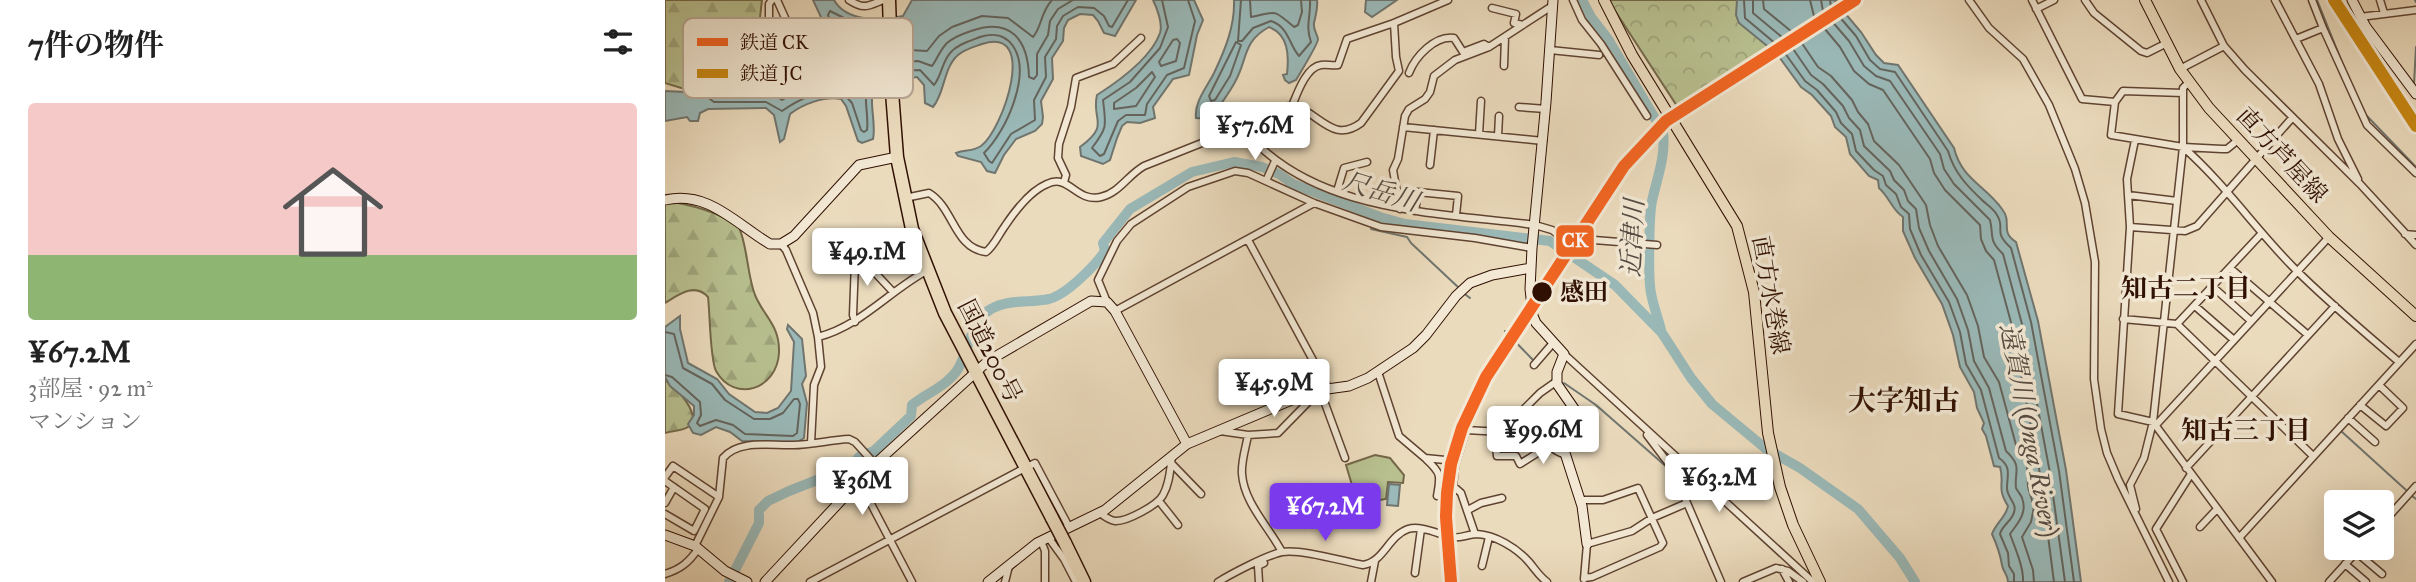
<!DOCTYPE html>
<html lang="ja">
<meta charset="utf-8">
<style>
:root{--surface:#fff;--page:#f6f6f6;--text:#222;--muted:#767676;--accent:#7c3aed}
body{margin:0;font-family:"IM FELL Great Primer","Noto Serif JP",serif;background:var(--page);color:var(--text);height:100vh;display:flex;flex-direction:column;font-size:26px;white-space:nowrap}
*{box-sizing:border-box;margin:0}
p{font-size:23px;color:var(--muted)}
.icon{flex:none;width:38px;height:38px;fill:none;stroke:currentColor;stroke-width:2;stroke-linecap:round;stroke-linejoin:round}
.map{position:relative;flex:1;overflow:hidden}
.side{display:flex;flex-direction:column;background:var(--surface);width:665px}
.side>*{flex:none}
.controls{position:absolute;left:1659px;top:490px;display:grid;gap:14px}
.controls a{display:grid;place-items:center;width:70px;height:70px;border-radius:7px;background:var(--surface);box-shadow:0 7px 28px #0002;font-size:35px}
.price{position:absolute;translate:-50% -60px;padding:0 16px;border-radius:7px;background:#fff;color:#222;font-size:23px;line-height:46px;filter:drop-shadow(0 2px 4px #0008)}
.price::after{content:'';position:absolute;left:50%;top:42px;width:21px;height:16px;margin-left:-10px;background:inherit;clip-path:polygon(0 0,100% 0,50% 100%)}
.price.active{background:var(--accent);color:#fff}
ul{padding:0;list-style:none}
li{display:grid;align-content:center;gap:14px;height:371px;padding:0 28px}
li span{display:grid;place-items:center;height:217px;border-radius:7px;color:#555}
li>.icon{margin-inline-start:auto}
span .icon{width:126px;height:126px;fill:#fffc;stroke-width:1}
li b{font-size:30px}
h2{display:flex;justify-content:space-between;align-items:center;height:84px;padding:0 28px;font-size:30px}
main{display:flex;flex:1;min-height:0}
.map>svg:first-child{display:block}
.forest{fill:url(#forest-firs);stroke:#746849;stroke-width:2}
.park{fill:url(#park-crowns);stroke:#746849;stroke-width:2}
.pitch{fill:#b8c090;stroke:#746849;stroke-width:2}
.water{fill:#9ab9b8;stroke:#70756f;stroke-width:2}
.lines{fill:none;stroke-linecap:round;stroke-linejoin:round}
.shore{stroke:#65645d;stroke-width:2}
.stream{stroke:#70756f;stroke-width:2}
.river{stroke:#9ab9b8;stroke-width:10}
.street-casing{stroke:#5f4331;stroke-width:9}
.secondary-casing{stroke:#301002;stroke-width:11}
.primary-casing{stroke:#301002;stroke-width:12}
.highway-casing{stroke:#301002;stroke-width:15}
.street{stroke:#f2e8d4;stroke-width:6}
.secondary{stroke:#f2e8d4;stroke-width:9}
.primary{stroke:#ebdbbd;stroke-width:10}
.highway{stroke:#ebdbbd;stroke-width:12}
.highway-bridge-casing{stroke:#301002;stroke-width:15;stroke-linecap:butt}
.highway-bridge{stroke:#ebdbbd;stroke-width:12}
.rail-1-casing{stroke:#f2e8d4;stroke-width:18}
.rail-2-casing{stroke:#f2e8d4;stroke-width:18}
.rail-1{stroke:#f26522;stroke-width:12}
.rail-2{stroke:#c88712;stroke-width:12}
.stop-dot{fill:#301002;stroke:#f2e8d4;stroke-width:2.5}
.labels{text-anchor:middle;stroke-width:7;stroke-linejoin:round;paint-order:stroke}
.street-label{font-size:24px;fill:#301002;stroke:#f2e8d4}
.stop-label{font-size:24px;font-weight:bold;fill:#301002;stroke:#f2e8d4;text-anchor:start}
.water-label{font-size:26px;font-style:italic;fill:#554b42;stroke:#f2e8d4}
.neighbourhood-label{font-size:26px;font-weight:bold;fill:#301002;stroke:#f2e8d4}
.quarter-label{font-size:28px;font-weight:bold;fill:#301002;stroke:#f2e8d4}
.key{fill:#f2e8d4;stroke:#b8a795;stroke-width:2}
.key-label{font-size:19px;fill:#301002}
.line-badge{stroke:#f2e8d4;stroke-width:2.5}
.badge-label{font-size:19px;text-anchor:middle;font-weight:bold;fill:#fff}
</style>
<main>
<section class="side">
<h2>7件の物件<svg class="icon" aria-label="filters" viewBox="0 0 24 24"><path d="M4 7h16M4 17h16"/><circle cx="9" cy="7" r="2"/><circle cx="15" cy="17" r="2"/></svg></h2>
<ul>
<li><span style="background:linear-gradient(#f6c9c9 70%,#8fb573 0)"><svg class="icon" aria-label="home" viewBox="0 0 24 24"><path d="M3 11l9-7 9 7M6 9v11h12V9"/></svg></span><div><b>¥67.2M</b><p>3部屋 · 92 m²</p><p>マンション</p></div></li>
</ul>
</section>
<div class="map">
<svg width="1751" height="582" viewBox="0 0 1751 582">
<defs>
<pattern id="forest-firs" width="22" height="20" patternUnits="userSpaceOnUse" patternTransform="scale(1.75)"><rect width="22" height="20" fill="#b8c090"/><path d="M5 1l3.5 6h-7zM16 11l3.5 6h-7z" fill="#9ea47b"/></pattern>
<pattern id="park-crowns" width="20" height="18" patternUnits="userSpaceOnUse" patternTransform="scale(1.75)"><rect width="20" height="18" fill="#b8c090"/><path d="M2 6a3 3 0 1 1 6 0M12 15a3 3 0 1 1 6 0" fill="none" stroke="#9ea47b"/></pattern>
</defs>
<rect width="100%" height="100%" fill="#ebdbbd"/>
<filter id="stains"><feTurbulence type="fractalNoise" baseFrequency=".00286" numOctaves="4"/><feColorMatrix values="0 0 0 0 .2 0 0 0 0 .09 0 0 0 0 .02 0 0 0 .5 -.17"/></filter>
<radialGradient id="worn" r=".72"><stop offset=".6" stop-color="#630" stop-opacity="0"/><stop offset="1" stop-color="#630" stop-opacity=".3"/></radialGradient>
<path class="forest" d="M0,0H97L94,26L71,44L70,74L58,77L41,56L31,55L28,68L33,89L26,91L0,83Z
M8,202C30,206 56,213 74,227C83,249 82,274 90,295C99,317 115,325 114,353C112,389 70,404 51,371C45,360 45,313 43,297C30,282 13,295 0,303V204Z
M0,380C10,386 39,416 23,427C17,431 7,431 0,433Z"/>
<path class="park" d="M943,0H1184L1014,109Z"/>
<path class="pitch" d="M710,455L725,458L739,475L738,483L723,482L721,499L696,503L692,485H687L681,465Z"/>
<path class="water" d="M148,0H169C181,22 217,21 238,16L247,0H471L450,36L439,33L433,21L428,15L415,14L403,20L399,28L398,41L387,58L388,79L376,101L378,117L377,124L370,131L351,139L339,155L330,173L322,171L316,162L293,156L291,153C300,149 307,152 316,146C338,130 374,25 317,44C309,47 300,49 293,55C278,68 280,93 268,107L260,103L259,85L252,77L212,83C201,97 212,122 208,139L197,143L193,141L181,106L176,99C159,96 138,104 125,114L119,139L115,142L109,115L101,108L43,109L35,113L33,121H25L22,117L0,121V91L20,92L29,98L36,97L41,92L32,59L36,57L57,81L72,80L78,74L77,43L81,42L88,61L96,70C115,73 117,59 130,50C137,44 150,44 159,43L162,39V30Z
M488,0H529L538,20L532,35L524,75L508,79L488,107L490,118L475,123L462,122L457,126L452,138L445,160L438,164L416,156L415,147C446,124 426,121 432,95C454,81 486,58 495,33C498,24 492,8 488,0Z
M569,0H652C653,9 651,14 649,23C648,30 652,33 653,39C654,42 634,75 631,80L624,83L620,80L618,75L622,74C624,56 624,35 604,27C577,42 583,59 570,82C563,95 554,107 545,119L531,118C529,102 542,87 549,73C560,50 570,26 569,0Z
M701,0H732L707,17L700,12Z
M1072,0H1169L1196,32L1211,55L1219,63L1233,65L1289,148C1297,180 1320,185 1337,209C1348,223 1334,231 1351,242L1373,321L1401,470L1416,582H1343C1343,574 1338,572 1337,565C1335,553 1332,545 1327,534C1331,523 1341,517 1343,506C1331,487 1340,484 1335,467L1329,466L1321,436L1317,429L1319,423L1312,408L1309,392L1295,367L1288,335L1277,304L1250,258L1238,231V217C1227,210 1225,198 1214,188L1213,180L1204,176L1185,154L1181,137L1170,127L1166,116L1147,95L1136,87L1112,54L1074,23L1071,15Z
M15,316V329L23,363L52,379L64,394L90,412L102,413L113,408L126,391L129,342L122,329L123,325L137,339L141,376L137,384L142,403L139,438L131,443L77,441L65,432L51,427L36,435L28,433L23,424L29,415V406L5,386L0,377V327Z
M724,484L735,485L733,506L722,505Z"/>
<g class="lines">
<path class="shore" d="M497,0L503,27L495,48L465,82L438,100C441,126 443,127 427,148L435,156L439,154L453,121L461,115H480L482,104L502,75L519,68L530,21L523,0
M576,0L573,41H577L588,28L606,21C624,27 624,45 634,56L646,42C640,25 646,17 645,0
M585,0L586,17C612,12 607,8 629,27L633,25L637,12L636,0
M1079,0L1080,18L1117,49L1140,81L1152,90L1171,112L1176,123L1187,134L1191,151L1209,170L1218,176L1221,185L1231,194L1236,207L1244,214L1245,229L1256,255L1284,302L1295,332L1301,364L1316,390L1334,458C1347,467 1342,475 1342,488C1342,499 1354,503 1348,515C1344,523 1337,526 1335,534L1343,553L1344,566L1349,574V582
M1088,0V13L1124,43L1146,75L1158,84L1178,106L1184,118L1195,130L1199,146L1225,171L1229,180L1239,190L1243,201L1251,209L1254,228L1264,251L1292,299L1303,330L1309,361L1324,388L1341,451C1358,467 1349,471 1351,488C1352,490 1357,497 1357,498C1363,513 1352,524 1345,534C1350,548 1359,568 1358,582
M1098,0L1099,9L1132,36L1153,67L1166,76L1187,100L1193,112L1203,124L1209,141L1234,165L1261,205L1265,225L1273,246L1302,295L1313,326L1319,357L1334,382L1351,445L1358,454L1362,466L1363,487L1369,507L1366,522L1357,537L1368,570L1369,582
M1145,0L1149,16L1175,47L1189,71L1204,84L1218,90L1265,159L1269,173L1280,190L1315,225L1316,239L1321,251L1329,260L1347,326L1375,474L1389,582
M1156,0L1158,11L1184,41L1199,66L1211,76L1225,81L1275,154L1279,169L1289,184L1325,220C1329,236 1323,240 1338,254L1357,324L1385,473L1400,582
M1165,0L1166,7L1191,36L1205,60L1215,69L1230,72L1283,151C1289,172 1301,185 1317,200C1321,204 1329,209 1332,215C1341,229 1327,231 1346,248L1366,322L1394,471L1409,582
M217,25L189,23L165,11L163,15C168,27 174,38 163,49L135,55L125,67L112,76L102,78L87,74C77,86 65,90 49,86L45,99L49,102H101L117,111C134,99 155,89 177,92L187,103L196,130L199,132L202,130C205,108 190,81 219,73
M217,34L204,35L180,30L177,46L168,56L140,62L120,82L105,87L103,91L117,100C140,87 165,77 189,88L202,70L218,65
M512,39L515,43L511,61L496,66L494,62L508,40Z
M571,42L576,45L565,76L550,100L546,101L544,96Z
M218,44L189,43L183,55L171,70L185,74L198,61L218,54
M234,52L245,50L262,51L274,36L287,27L317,16L343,18L368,37C377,27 375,13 387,0
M234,62L253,61L267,66C272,59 275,50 282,43C289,37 297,34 306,31C345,17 363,39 364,77L369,79L372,75V54L383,35L385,21L393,9L408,0
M234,71L255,70L269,85C277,75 277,61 286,52C293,44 305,41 315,37C327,33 340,34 348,46C367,74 341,132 319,153L324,161L327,163L346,134L370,120L369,100L381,77L380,57L391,39L392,26L398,16L413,7L429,8L439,16L444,26L447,27L463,0
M487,72L490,77L471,106L449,109V103L471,88Z
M0,332L9,334L18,368L47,384L60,400L89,419H105L118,413L129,399H133L135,404L132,433L128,436L80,434L68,425L51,420L35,426L32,423L36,415L35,402L7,377L0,375"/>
<path class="stream" d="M1652,0L1683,77
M1750,0L1751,2
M1749,84L1751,47
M1700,114L1751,167
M706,229L742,237L746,243L794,288
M801,295L805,298
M840,331L868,360
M899,383L931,405L1004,469
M1676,431L1741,490
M1747,496L1751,499
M1127,580L1128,582"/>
<path class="river" d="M917,0L926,17L943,39L998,132C1001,156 992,178 987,201C984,215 983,279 986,293C988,305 993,318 996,330
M64,582L94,523V510L103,501L124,491L152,480H168L178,475L194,457L209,451L246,416L247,405C262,393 282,386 293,369C304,350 306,320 326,309C343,299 365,303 384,299C401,295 430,266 440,251L438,243L465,209L527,172L569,162L597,167L614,174L628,184L715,217L740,224L885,241L950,285L997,333L1026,378L1047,404L1100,448L1135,468L1193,509L1235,558L1250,582"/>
<g class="street-casing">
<path id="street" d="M184,0C199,10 203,6 218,0
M908,0L917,20L936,44L982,116
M1304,0L1324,28L1358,59L1384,105L1410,169L1420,203L1430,262L1429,379L1436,429L1442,453L1453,479L1504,582
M1367,0L1417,99L1450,102L1446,135L1518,147L1557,149H1562L1573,140
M1420,0L1429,13L1476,51L1482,53L1502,43
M1536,0L1559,46L1580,70L1695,184L1751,245
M1610,0L1654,84L1673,139L1693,179
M1647,0L1658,28L1702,125L1751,173
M1715,0L1719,13
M827,8L851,14L849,23L858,25
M1371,9L1389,0
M1695,17L1751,10
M105,25L120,24L121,20L112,0
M104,37V4L107,0
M1631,39L1658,28
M885,50L934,55
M839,66L840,37
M1515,69L1559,46
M744,73C750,57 770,35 789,38L798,52L819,44L824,47
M1450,102L1458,91L1518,93
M627,106C632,94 641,67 656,65C662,64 667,66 673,65L682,39L729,23L783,0
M854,107L881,109
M577,127C644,213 771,212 870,225L887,230L910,247L929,240L992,245
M738,127L878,141
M814,134L816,101
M833,136L834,116
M1470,140L1462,179L1465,227L1453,414L1488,422L1607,582
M1518,147C1560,184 1591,230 1630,269C1663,302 1699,332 1734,362
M765,165L769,130
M601,181L610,161
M399,182L401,175L393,158L394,144L406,107L411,78L448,64L476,38
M672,191L679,168L702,162
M1463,195L1512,201
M240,198L264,193C289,208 289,248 321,252C329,246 334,234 340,226C350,211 365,191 382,184C404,173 411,203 436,197C454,193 463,175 479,166L577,127L615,107L627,106V110C633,111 639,110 644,113C662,125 674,139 696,123L734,71L731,57L729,23
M735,209L728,170L733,159L740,116L744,109L760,99L765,92L769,76L790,60L824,47L887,6
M750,211L753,192L793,196L791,215
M1465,227L1520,231L1532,226L1627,118
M1740,234L1751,235
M583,240L663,388
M116,244L121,250L148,313L153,337L156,367L149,385L146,443
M1565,268L1643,335
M1548,287L1586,321
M442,302L433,280L452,241L466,224L523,187L570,171L583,173L649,203L716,227L810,238L867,248
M1530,306L1569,340
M450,311L649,203
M1458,319L1512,324L1648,456
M190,322L188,315L190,262L199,261L228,292
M1512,324L1597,233
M153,337C196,326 225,290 263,270
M899,354L1148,582
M869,365L888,343
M713,372L734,436L760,458L780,460L790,466L788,486L796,493L810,534
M1695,405L1721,426L1738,408L1714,385
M852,415C867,425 883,450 899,454
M1683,418L1710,442
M1491,425L1664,237
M555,431L583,435L613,433L655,390L680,458
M836,432L831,446L832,456H851L855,464L885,445
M583,435C581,447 576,461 577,474C579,503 604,527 617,552
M982,435L1007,468L1056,582
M761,459C776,473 776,475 772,496
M506,463L536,494
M366,465L370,463L404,527
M790,466L801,430L836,432L875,393L892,381
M1521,468L1670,306
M0,477L8,466L54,497
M0,481L40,509L29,531L0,514
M194,481L247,582
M915,500H938L973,488L998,543L995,547L927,577L919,578
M494,501L513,525
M0,503L9,487
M1471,509L1465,485L1479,458L1488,422L1518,147V88L1523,83
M803,510L816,503L837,498
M435,513C439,516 444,520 450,521C461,522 493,505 498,495C505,483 505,469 507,456
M1717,524L1751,486
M1535,527L1552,509
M383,537L399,559L411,582
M1574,538L1751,344
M376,541L380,551V582
M30,546L54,497L58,458C74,439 106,446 128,445C146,445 165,440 184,439L190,442L210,464
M1691,552L1717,574
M1680,564L1701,582
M817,566L824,537
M1117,569L1124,582
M750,573L756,529
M0,574C16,569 24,562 33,549
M919,579L922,544L967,531L987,518L1022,503
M145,582L356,470
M340,582L344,566
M553,582C566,574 602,555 617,552C637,549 677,561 698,565C719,562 723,536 743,529C756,525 773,534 786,537C795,539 803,534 812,534C830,535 852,548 864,562C870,569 874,576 882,582
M594,582L593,566L599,563
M706,582L710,561
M1078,582L1111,568L1123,571L1138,582
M1518,582L1491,529L1526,474
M1664,582L1695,548"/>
</g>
<g class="secondary-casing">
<path id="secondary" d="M888,0L881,102L867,248L865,289L868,316L871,323L899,354L892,372V384L910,410L911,417L899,450L917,506L922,544
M1687,0L1701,27L1751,94
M0,200C43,190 71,224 105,244H116L129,236L194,165L232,157
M0,535L30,546L60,571L82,582
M100,582L210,464L323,361L426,301L442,302L450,311L522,444
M323,582L372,543L440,510L522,444L648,391L684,386L703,378L748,348L761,335L791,296L805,283L827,275L866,268"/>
</g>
<g class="primary-casing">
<path id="primary" d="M939,0L967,55L1072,226L1089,292L1103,433L1115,487L1128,525L1155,582
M1480,0L1515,69L1544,108L1664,237L1751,316"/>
</g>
<g class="highway-casing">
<path id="highway" d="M224,0L227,92L232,157L247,229L280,313L387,518
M400,543L419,582"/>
</g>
<use href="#street" class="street"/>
<use href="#secondary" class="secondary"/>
<use href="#primary" class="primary"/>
<use href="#highway" class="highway"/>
<g class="highway-bridge-casing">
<path id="highway-bridge" d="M387,518L400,543"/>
</g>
<use href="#highway-bridge" class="highway-bridge"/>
<g class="rail-1-casing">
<path id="rail-1" d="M786,582L781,517L782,493L786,464L797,428L821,377L959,166L1001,121L1190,0"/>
</g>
<g class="rail-2-casing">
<path id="rail-2" d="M1669,0L1751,126"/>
</g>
<use href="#rail-1" class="rail-1"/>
<use href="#rail-2" class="rail-2"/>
</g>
<circle class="stop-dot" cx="877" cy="292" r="11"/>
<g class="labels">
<g class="street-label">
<text transform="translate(1617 155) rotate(47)" y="8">直方芦屋線</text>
<text transform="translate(1106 295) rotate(80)" y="8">直方水巻線</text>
<text transform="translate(325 351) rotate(63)" y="8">国道200号</text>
</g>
<g class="stop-label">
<text x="895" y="300">感田</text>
</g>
<g class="water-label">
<text transform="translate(716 191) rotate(17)" y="9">尺岳川</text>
<text transform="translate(967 238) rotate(-87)" y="9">近津川</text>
<text transform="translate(1365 430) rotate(79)" y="9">遠賀川 (Onga River)</text>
</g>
<g class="neighbourhood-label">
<text x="1521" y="297">知古二丁目</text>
<text x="1581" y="439">知古三丁目</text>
</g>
<g class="quarter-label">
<text x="1239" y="410">大字知古</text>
</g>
</g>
<rect x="18" y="18" width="230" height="80" rx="10" class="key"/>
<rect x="32" y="38" width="31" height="8" fill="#f26522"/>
<rect x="32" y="69" width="31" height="9" fill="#c88712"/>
<g class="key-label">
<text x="75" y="49">鉄道 CK</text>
<text x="75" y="80">鉄道 JC</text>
</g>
<rect class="line-badge" x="890" y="224" width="40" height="34" rx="7" fill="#f26522"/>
<g class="badge-label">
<text x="910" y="247">CK</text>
</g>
<rect width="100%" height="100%" filter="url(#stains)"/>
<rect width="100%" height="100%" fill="url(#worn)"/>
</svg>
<div class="controls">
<a><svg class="icon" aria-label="layers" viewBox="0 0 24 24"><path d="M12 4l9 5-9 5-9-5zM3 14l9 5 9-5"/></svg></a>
</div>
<b class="price" style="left:590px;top:162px">¥57.6M</b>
<b class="price" style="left:202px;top:288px">¥49.1M</b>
<b class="price" style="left:609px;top:419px">¥45.9M</b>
<b class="price" style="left:878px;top:466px">¥99.6M</b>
<b class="price" style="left:1054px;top:514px">¥63.2M</b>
<b class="price" style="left:197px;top:517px">¥36M</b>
<b class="price active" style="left:660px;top:543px">¥67.2M</b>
</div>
</main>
